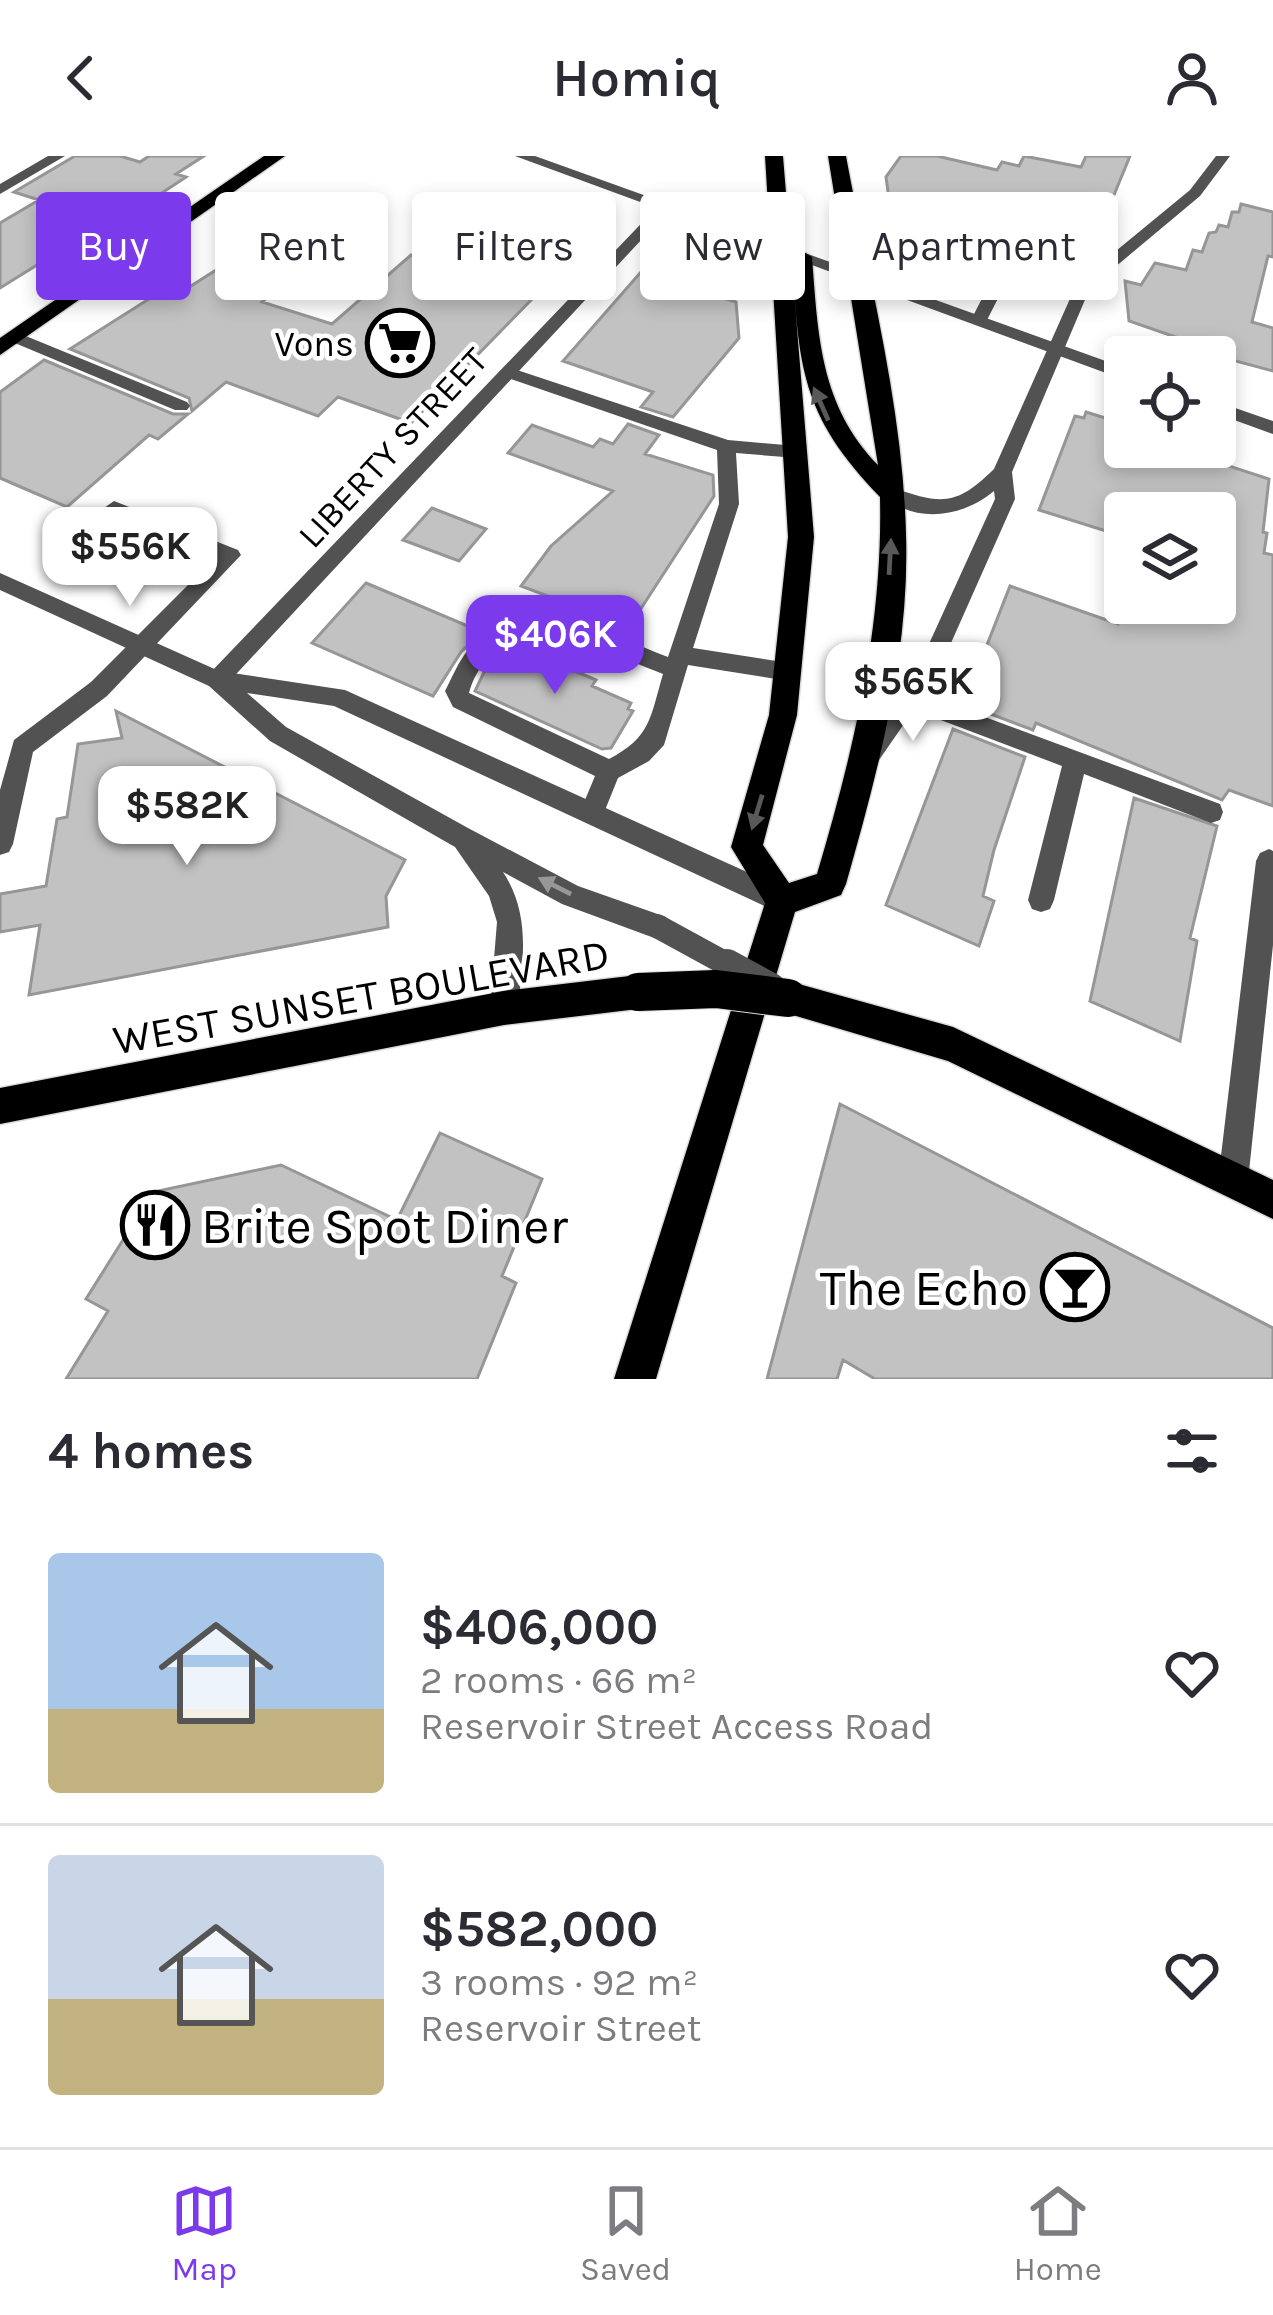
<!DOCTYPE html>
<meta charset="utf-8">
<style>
:root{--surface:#fff;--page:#f7f7f7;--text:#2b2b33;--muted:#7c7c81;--line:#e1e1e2;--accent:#7c3aed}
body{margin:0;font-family:Karla,sans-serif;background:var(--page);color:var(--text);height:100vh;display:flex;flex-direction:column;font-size:45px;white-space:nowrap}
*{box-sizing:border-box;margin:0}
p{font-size:39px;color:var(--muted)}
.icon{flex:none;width:66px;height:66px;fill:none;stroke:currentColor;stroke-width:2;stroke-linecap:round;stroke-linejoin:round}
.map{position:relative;height:1223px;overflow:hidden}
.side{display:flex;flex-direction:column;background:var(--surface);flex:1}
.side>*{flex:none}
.banner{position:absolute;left:36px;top:36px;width:1203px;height:108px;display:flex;gap:24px}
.fabs{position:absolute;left:1104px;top:180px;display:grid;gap:24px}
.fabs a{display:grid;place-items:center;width:132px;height:132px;border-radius:12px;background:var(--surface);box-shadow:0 6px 18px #0003;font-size:60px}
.price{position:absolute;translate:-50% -102px;padding:0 27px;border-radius:24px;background:#fff;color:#222;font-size:39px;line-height:78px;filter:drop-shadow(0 3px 6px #0008)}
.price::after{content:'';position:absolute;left:50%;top:72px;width:36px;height:27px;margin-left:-18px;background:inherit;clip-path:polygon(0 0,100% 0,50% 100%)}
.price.selected{background:var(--accent);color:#fff}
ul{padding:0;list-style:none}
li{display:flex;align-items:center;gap:36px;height:300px;padding:0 48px}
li+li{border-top:3px solid var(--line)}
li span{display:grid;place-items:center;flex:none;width:336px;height:240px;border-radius:12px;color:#555}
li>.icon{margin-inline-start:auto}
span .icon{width:144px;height:144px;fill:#fffc;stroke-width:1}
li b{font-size:51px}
h2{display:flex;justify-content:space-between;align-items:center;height:144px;padding:0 48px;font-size:51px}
.pill{padding:0 42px;border-radius:12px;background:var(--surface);box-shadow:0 6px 18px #0003;font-size:42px;line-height:108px}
.pill.selected{background:var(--accent);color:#fff}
header{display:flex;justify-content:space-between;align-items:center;height:156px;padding:0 48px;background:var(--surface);font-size:54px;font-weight:600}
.menu{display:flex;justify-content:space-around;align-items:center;height:168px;border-top:3px solid var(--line);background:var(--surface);font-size:33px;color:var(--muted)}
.menu a{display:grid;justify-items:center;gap:6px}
.menu .selected{color:var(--accent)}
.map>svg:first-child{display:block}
.building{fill:#c2c2c2;stroke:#969696;stroke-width:3}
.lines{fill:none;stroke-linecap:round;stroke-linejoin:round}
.primary-casing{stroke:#dbdbdb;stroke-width:3}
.service{fill:#525252;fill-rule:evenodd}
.minor{fill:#525252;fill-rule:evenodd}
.tertiary{fill:#525252;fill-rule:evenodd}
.primary{fill:#000;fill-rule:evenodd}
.primary-bridge-casing{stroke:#dbdbdb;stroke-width:40;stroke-linecap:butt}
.tertiary-bridge-far1{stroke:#525252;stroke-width:24}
.tertiary-bridge{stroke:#525252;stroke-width:30}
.primary-bridge{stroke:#000;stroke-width:38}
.oneway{fill:#595959}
.oneway2{fill:#979797}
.labels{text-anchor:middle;stroke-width:9;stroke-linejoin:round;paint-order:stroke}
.far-poi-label{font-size:36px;fill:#000;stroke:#fff;text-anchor:end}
.far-street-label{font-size:36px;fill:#000;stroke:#fff}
.street-label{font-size:42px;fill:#000;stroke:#fff}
.near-poi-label{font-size:51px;fill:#000;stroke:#fff;text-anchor:start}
</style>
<header><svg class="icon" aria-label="back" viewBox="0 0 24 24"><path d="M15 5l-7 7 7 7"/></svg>Homiq<svg class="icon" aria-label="person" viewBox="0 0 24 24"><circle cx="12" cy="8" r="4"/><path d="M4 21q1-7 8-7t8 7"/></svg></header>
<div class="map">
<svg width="1273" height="1223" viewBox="0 0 1273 1223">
<rect width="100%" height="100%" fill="#fff"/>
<path class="building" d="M75,0H120L140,6L149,0H204L176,18L186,21L127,60H116L0,132V67L39,44L14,36Z
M901,0H937L997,14L1002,6L1019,10L1024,0L1081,11L1086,0H1130L1109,51L1101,49L1089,71L1080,69L1071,88L992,69L985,79L891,58L886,21Z
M1241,48L1273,56V101L1268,100L1252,166L1273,172V215L1195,194L1197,189L1187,185L1129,165L1125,125L1141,129L1155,107L1186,114L1193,94L1202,96L1209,77L1216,76L1219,69L1228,71L1232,56H1239Z
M896,76L976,95L961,121L946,118L905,107Z
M426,97L532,129L527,135L537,138L411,267L338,241L318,260L226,226L192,255L189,242L70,193L163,134L180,137L224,109L284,128L262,146L332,168L411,99L421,102Z
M641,116L736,146L739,182L673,261L641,251L653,236L563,205Z
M44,204L173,258H188L158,283L149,279L67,351L0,322V236Z
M1086,256L1118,266L1116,272L1125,275V291H1171L1269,323L1263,376L1267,377L1264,397L1273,399V650L1229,634L1222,644L1036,567L1033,574L964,548L1010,430L1118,468L1124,447H1215V357H1178L1142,346L1139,357H1125V381L1039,354L1075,260L1084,262Z
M628,268L659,279L645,298L713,319L714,340L629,471L521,430L551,390L613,335L508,297L532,269L593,291L600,283L613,288Z
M432,352L486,373L459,405L403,384Z
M366,427L482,476L461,496L433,540L312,487Z
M514,489L596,524L592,530L631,547L628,553L633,555L611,592L602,593L475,535L486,512Z
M116,555L405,704L386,740L388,771L29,839L40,769L0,776V738L46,730L57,663L67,661L78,588L122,582Z
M953,573L1025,601L994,694L983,740L994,745L979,790L886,749Z
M1134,642L1217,670L1190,782L1197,785L1180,885L1090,845Z
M840,948L1273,1172V1223H875L843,1204L837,1223H767Z
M440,977L542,1023L502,1120L516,1127L477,1223H66L108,1155L86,1143L153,1036L281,1009L397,1064Z"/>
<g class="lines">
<g class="primary-casing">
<path id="primary" d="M264,0H285L0,199V182Z
M765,0H783L814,381L797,559L763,689L789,727L817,718C854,594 883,470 880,341C800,258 799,211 792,101L802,95L812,101C818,179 820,250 878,309L828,0H846C869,125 903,251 906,378C910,497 878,615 846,728L841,739L795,756L656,1223H614L765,747L731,691L769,559L788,381Z
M638,819L650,824L655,836L650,848L638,853L504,869L0,968V932L504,835Z
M788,825L953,871L1273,1024V1063L948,905L776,854L771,842L776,830Z"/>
</g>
<path class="service" d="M48,0H65L0,38V28Z
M846,52L1007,89L1018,103L985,168L971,164L1002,103L997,95L841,59V53Z
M16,176L187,246L190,250L187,254H175L10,185L8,181Z
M508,211L728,284L797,290L806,296L797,302L736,297L739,348L693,492L789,507L800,516L797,522L789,525L688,509L664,589L649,605L618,622L601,664L592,667L583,664L580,656L595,620L453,551L445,535C452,522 458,506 468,494C520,431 608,478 668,501L719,348L717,294L502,220L499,216ZM525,479C575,479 617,500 663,518C650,562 651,581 609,603L469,537C476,510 497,489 525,479Z
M114,345L238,394L241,399L107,540L33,596L13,688L9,696L0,699V634L14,584L91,526L216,401L107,357L104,352Z
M909,533L1220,648L1223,656L1220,664L1211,667L1084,618L1054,744L1050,753L1041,756L1032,753L1028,744L1062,610L901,549L898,542Z
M1269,693L1273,695V789L1248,1025L1244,1036L1233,1040L1222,1036L1218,1025L1256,705L1260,697Z"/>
<path class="minor" d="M1216,0H1230L1200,40L1090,132L1012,316L1015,343L935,523L877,607H861L857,600L861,593L918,512L995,343L994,335C963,361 915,369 883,339L893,332C942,348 955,351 994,313L1077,127L1190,34Z
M660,48L672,51L225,530H209L206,524L209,518Z"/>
<path class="tertiary" d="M515,0H535L1125,212V224Z
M1215,245L1273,265V278L1215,257Z
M0,417L219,515L345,534L791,736L795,745L791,754L782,757L773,754L334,550L247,537L286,571L468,672L578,730L666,761L670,770L666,779L657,783L562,748L503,716C531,759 523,803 518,852L514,862L504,866L494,862L490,852L497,766L489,740L455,691L270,585L209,530L0,434Z"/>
<use href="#primary" class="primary"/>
<g class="primary-bridge-casing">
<path id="primary-bridge" d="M638,836L716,833L788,842"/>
</g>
<path class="tertiary-bridge-far1" d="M657,770L732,811"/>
<path class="tertiary-bridge" d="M727,808L771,832"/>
<use href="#primary-bridge" class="primary-bridge"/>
</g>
<defs><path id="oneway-solid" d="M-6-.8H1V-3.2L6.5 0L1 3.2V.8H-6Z" transform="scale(3)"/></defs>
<g class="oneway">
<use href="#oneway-solid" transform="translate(821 248) rotate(-114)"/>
<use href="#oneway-solid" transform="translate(890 401) rotate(-87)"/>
<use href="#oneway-solid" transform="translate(757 656) rotate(107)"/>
</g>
<use class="oneway2" href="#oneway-solid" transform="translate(555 730) rotate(-153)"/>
<defs>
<g id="supermarket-ring" transform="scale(3.45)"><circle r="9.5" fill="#fff" stroke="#000" stroke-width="1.5"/><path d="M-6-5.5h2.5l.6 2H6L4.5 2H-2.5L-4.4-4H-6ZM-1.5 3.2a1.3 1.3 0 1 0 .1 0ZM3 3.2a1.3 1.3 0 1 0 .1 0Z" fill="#000"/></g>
<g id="restaurant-ring" transform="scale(3.45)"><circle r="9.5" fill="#fff" stroke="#000" stroke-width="1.5"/><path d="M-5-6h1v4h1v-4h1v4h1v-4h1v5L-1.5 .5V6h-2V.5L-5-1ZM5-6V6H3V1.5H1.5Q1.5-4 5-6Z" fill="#000"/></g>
<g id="bar-ring" transform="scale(3.45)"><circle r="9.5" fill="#fff" stroke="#000" stroke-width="1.5"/><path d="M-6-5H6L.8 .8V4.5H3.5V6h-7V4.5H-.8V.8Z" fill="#000"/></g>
</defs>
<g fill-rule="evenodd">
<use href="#supermarket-ring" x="400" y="187"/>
<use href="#restaurant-ring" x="155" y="1069"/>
<use href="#bar-ring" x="1075" y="1131"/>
</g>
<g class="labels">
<g class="far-poi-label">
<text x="354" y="200">Vons</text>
</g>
<g class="far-street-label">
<text transform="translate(392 291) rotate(-47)" y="13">LIBERTY STREET</text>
</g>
<g class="street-label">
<text transform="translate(361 840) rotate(-10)" y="15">WEST SUNSET BOULEVARD</text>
</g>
<g class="near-poi-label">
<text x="201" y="1087">Brite Spot Diner</text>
<text x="1028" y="1149" text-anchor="end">The Echo</text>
</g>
</g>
</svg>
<div class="fabs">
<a><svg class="icon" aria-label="locate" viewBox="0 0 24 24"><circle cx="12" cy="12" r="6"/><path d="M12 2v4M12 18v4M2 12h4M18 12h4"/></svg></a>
<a><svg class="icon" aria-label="layers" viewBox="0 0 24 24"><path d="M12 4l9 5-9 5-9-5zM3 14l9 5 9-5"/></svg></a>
</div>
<b class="price" style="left:130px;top:453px">$556K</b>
<b class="price selected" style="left:555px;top:541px">$406K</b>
<b class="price" style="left:913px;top:588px">$565K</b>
<b class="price" style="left:187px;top:712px">$582K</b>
<div class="banner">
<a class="pill selected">Buy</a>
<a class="pill">Rent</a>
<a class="pill">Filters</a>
<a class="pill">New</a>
<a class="pill">Apartment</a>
</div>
</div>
<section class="side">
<h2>4 homes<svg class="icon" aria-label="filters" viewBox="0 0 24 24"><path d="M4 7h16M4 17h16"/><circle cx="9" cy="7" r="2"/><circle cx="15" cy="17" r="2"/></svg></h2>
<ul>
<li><span style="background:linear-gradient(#a9c7e8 65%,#c2b280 0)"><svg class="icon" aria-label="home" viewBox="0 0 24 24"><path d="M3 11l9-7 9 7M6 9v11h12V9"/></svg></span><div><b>$406,000</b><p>2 rooms · 66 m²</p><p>Reservoir Street Access Road</p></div><svg class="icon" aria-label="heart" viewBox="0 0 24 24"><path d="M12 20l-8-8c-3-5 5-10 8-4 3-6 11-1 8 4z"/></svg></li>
<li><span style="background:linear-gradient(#c9d6e8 60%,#c2b280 0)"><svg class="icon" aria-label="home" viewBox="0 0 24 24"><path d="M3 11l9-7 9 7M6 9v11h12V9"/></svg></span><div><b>$582,000</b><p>3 rooms · 92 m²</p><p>Reservoir Street</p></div><svg class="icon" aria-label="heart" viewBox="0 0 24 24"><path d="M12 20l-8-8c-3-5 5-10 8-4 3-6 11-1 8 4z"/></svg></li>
</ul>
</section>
<nav class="menu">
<a class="selected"><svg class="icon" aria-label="map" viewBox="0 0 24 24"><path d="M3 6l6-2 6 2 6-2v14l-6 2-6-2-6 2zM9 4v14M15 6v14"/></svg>Map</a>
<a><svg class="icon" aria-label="saved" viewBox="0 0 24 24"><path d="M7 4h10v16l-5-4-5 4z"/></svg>Saved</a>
<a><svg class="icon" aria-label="home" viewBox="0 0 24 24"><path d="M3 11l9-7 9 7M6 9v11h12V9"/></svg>Home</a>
</nav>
